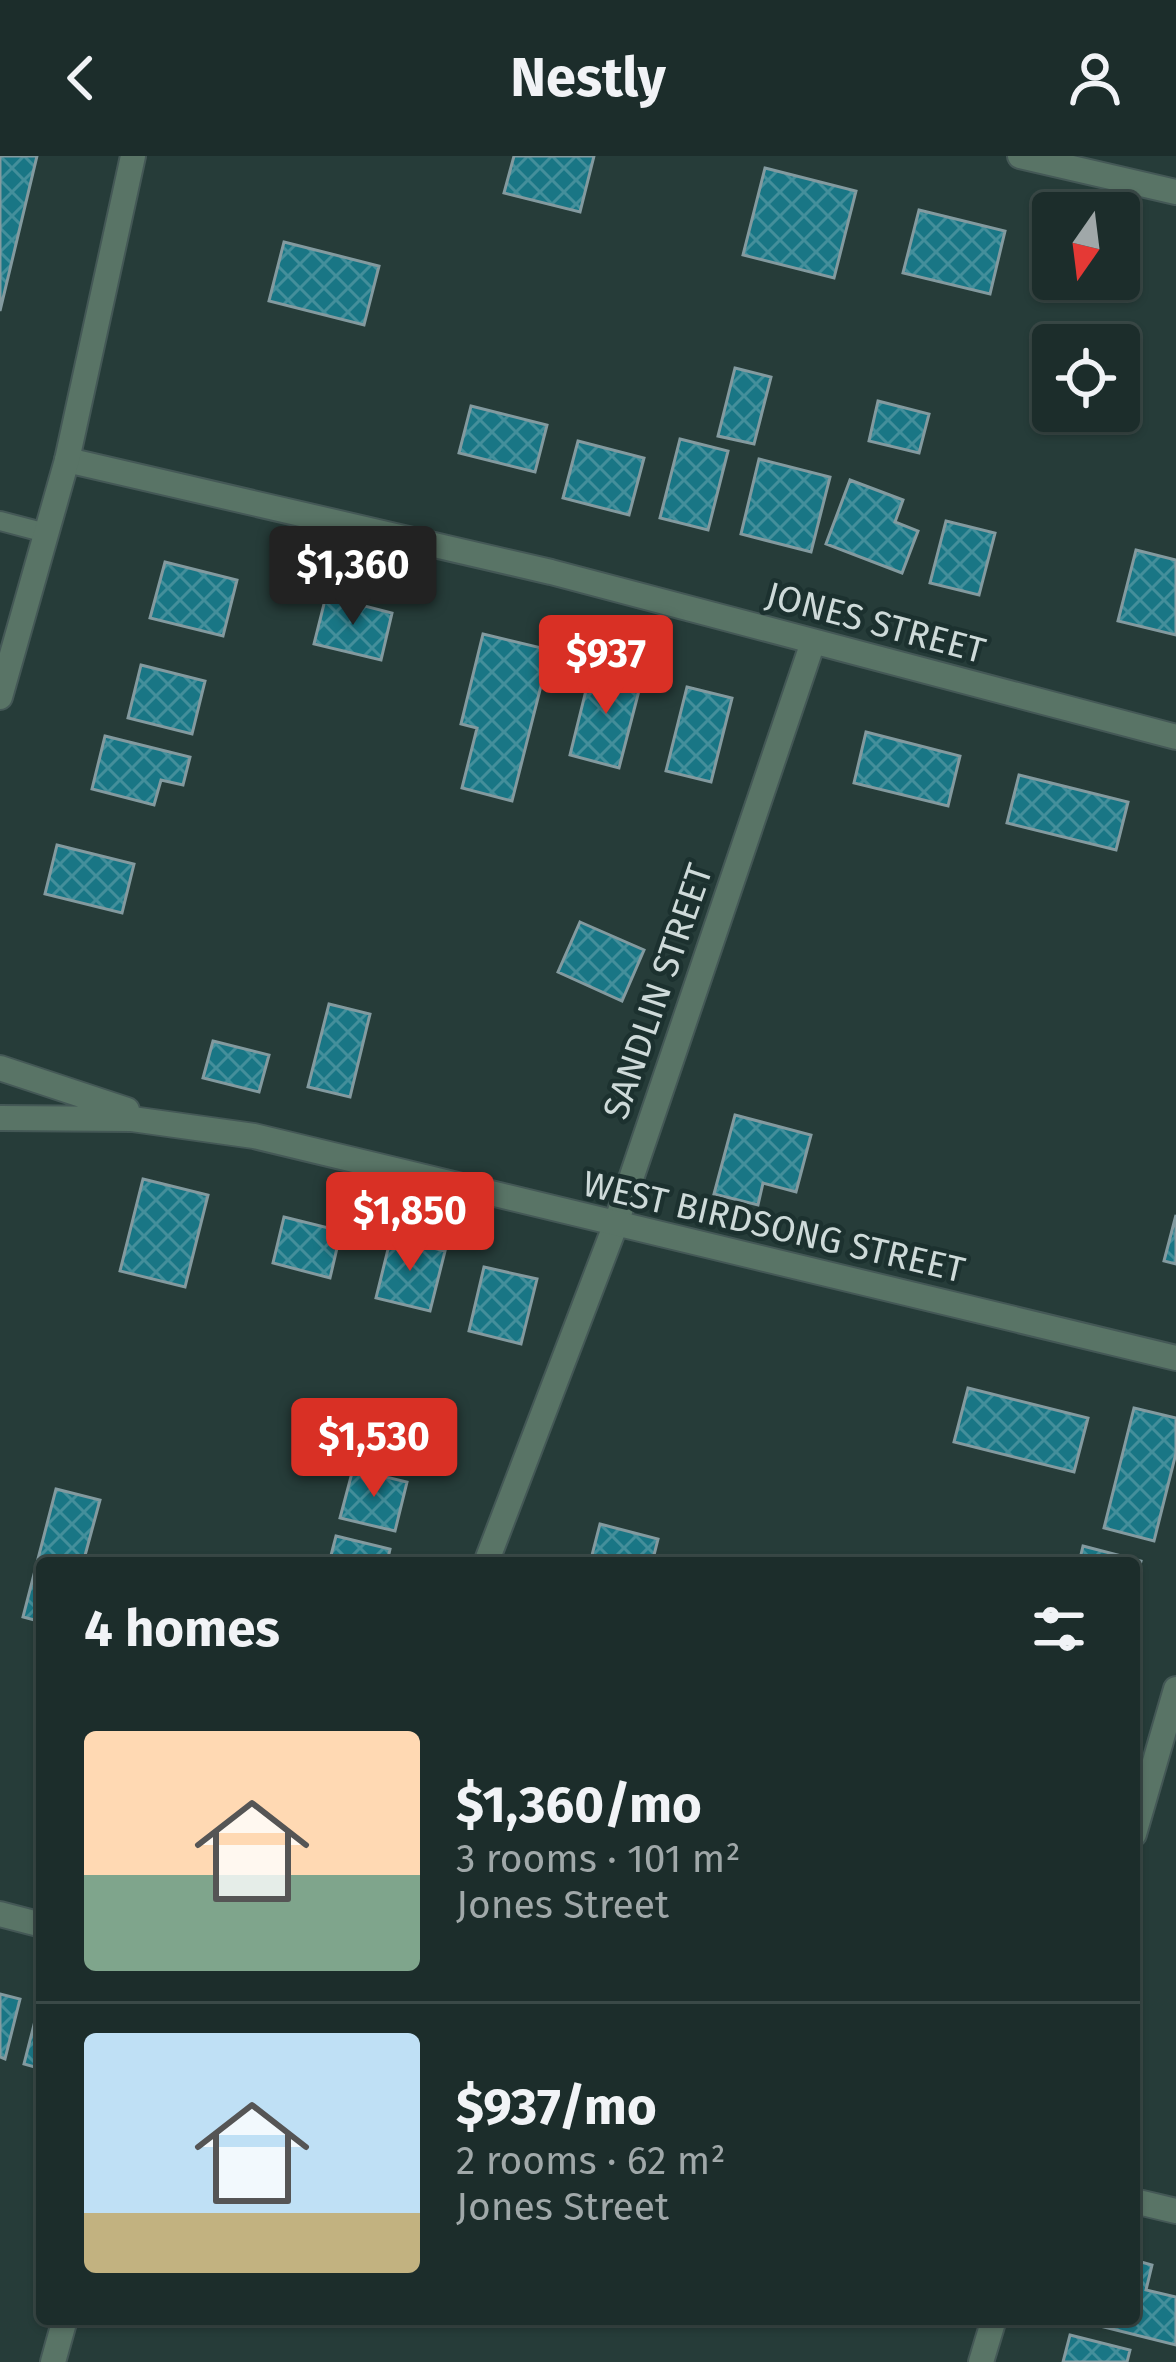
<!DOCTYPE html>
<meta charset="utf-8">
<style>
:root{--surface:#1c2d2b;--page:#253533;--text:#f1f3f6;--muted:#a0a8a9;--line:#3a4947;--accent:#d93025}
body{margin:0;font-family:"Fira Sans",sans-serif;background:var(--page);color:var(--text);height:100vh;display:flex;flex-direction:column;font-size:45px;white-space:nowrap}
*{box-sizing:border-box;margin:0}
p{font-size:39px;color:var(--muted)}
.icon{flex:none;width:66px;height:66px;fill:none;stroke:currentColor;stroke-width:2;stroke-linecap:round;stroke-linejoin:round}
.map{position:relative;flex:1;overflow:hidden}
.details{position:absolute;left:36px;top:1401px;width:1104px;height:768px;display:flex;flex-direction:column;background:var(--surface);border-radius:12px;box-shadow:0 3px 9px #0004,0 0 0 3px var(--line)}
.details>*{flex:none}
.needle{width:78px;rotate:194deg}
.tools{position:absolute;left:1032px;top:36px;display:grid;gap:24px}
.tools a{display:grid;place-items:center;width:108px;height:108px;border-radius:12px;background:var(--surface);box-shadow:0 3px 9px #0004,0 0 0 3px var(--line);font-size:60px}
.price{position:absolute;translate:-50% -102px;padding:0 27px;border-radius:12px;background:var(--accent);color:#fff;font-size:39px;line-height:78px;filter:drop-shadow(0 3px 6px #0008)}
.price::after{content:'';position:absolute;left:50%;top:72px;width:36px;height:27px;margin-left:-18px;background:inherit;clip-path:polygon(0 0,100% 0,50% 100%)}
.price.on{background:#222;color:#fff}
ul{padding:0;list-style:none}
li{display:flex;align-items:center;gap:36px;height:300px;padding:0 48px}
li+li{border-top:3px solid var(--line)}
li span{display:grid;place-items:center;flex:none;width:336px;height:240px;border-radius:12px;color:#555}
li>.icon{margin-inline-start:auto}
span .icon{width:144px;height:144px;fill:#fffc;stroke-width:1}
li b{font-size:51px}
h2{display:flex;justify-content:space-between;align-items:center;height:144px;padding:0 48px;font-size:51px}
header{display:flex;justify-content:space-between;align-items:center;height:156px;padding:0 48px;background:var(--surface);font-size:54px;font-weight:700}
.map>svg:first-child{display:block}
.building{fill:url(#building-cross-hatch);stroke:#839a9f;stroke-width:3}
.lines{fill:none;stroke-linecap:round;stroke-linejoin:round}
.service-casing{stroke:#445856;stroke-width:22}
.minor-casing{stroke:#445856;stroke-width:28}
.tertiary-casing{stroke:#445856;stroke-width:28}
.service{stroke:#597466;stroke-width:18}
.minor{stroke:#597466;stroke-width:24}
.tertiary{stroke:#597466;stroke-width:24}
.labels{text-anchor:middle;stroke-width:9;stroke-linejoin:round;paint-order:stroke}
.street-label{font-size:36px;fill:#cedad9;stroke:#1c312f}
</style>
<header><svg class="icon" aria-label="back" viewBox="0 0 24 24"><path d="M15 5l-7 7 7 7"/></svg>Nestly<svg class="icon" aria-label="person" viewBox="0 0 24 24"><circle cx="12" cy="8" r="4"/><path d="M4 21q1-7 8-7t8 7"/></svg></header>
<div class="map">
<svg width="1176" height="2206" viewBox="0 0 1176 2206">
<defs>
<pattern id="building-cross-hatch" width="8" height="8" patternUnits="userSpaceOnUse" patternTransform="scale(3)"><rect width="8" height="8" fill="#197685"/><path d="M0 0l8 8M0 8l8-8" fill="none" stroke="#448f9b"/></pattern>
</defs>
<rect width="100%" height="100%" fill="#263c39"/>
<path class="building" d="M0,0H37L0,155Z
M514,0H594L580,56L504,37Z
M765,12L856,35L834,122L743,99Z
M919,54L1005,75L990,138L903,117Z
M284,86L379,110L364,169L269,145Z
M735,212L771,221L754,288L718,280Z
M878,245L929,258L919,297L869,285Z
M471,250L547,269L535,316L459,297Z
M680,283L728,295L708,374L660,362Z
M578,285L644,302L629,359L563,342Z
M759,303L830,321L811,396L741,378Z
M850,324L903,344L895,366L918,375L902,417L826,388Z
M946,365L995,377L979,439L930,427Z
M1136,394L1176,404V479L1118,465Z
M165,406L237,424L223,480L150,462Z
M326,440L392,457L381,504L314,488Z
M483,478L550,494L512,645L462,632L477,572L461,568Z
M141,509L205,525L192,578L128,562Z
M592,510L642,523L619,612L570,599Z
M687,531L732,542L711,626L666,615Z
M866,576L960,600L948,650L854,627Z
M105,580L190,601L183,629L161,624L154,649L92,633Z
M1019,619L1128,646L1116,694L1007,667Z
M57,689L134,708L122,757L45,738Z
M580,766L644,794L622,845L558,816Z
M329,848L370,858L350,941L308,931Z
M213,885L269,899L259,936L203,922Z
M735,959L811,979L796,1036L763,1027L758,1049L714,1038Z
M143,1023L208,1039L185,1131L120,1115Z
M1176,1059V1108L1164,1105Z
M284,1061L341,1075L330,1122L273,1107Z
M391,1081L445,1095L430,1155L376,1142Z
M484,1111L537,1123L521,1188L469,1175Z
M968,1232L1088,1262L1074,1316L954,1286Z
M1134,1252L1176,1262V1297L1154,1385L1104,1372Z
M353,1313L407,1326L395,1375L340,1362Z
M56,1333L100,1344L83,1407H42V1466L23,1461Z
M600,1368L658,1383L652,1407H590Z
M336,1380L390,1393L387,1407H329Z
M1083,1390L1141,1405L1134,1434V1407H1079Z
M0,1838L20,1843L5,1903L0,1901Z
M38,1853L42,1854V1913L24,1908Z
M1134,2104L1152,2109L1146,2134L1176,2141V2189L1080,2165L1134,2163Z
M1070,2179L1130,2194L1127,2206H1063Z"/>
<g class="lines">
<g class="service-casing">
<path id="service" d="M0,365L46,377"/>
</g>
<g class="minor-casing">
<path id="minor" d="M1020,0L1176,36
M67,304L551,416L1176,581
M486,1407L615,1070L813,486
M1134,1678L1176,1533
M0,1758L42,1769
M1134,2045L1176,2055
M53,2206L65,2163
M981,2206L994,2163"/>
</g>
<g class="tertiary-casing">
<path id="tertiary" d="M0,541L67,304L133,0
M0,912L127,954
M0,962L132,963L254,980L1176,1202"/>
</g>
<use href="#service" class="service"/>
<use href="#minor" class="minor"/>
<use href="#tertiary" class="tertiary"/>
</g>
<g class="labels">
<g class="street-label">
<text transform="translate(876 466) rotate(15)" y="13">JONES STREET</text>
<text transform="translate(657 835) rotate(-71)" y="13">SANDLIN STREET</text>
<text transform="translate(774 1070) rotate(13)" y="13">WEST BIRDSONG STREET</text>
</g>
</g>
</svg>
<div class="tools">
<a><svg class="needle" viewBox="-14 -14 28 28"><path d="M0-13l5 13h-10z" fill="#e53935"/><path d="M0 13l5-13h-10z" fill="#a0a8a9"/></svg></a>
<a><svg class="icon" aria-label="locate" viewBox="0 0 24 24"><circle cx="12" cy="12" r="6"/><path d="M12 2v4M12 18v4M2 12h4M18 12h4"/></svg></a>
</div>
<b class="price on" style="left:353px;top:472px">$1,360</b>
<b class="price" style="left:606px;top:561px">$937</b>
<b class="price" style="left:410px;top:1118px">$1,850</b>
<b class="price" style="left:374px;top:1344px">$1,530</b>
<section class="details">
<h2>4 homes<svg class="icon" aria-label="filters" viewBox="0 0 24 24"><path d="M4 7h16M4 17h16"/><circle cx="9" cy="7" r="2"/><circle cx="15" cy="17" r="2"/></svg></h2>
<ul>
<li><span style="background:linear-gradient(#ffd9b3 60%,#7fa58c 0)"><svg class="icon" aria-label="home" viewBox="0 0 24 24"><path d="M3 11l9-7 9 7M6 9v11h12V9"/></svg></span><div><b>$1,360/mo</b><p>3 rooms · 101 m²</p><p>Jones Street</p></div></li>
<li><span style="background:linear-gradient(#bfe0f5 75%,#c2b280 0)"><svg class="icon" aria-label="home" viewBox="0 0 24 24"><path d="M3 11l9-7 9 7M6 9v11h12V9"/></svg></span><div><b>$937/mo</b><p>2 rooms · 62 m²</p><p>Jones Street</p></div></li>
</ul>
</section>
</div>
